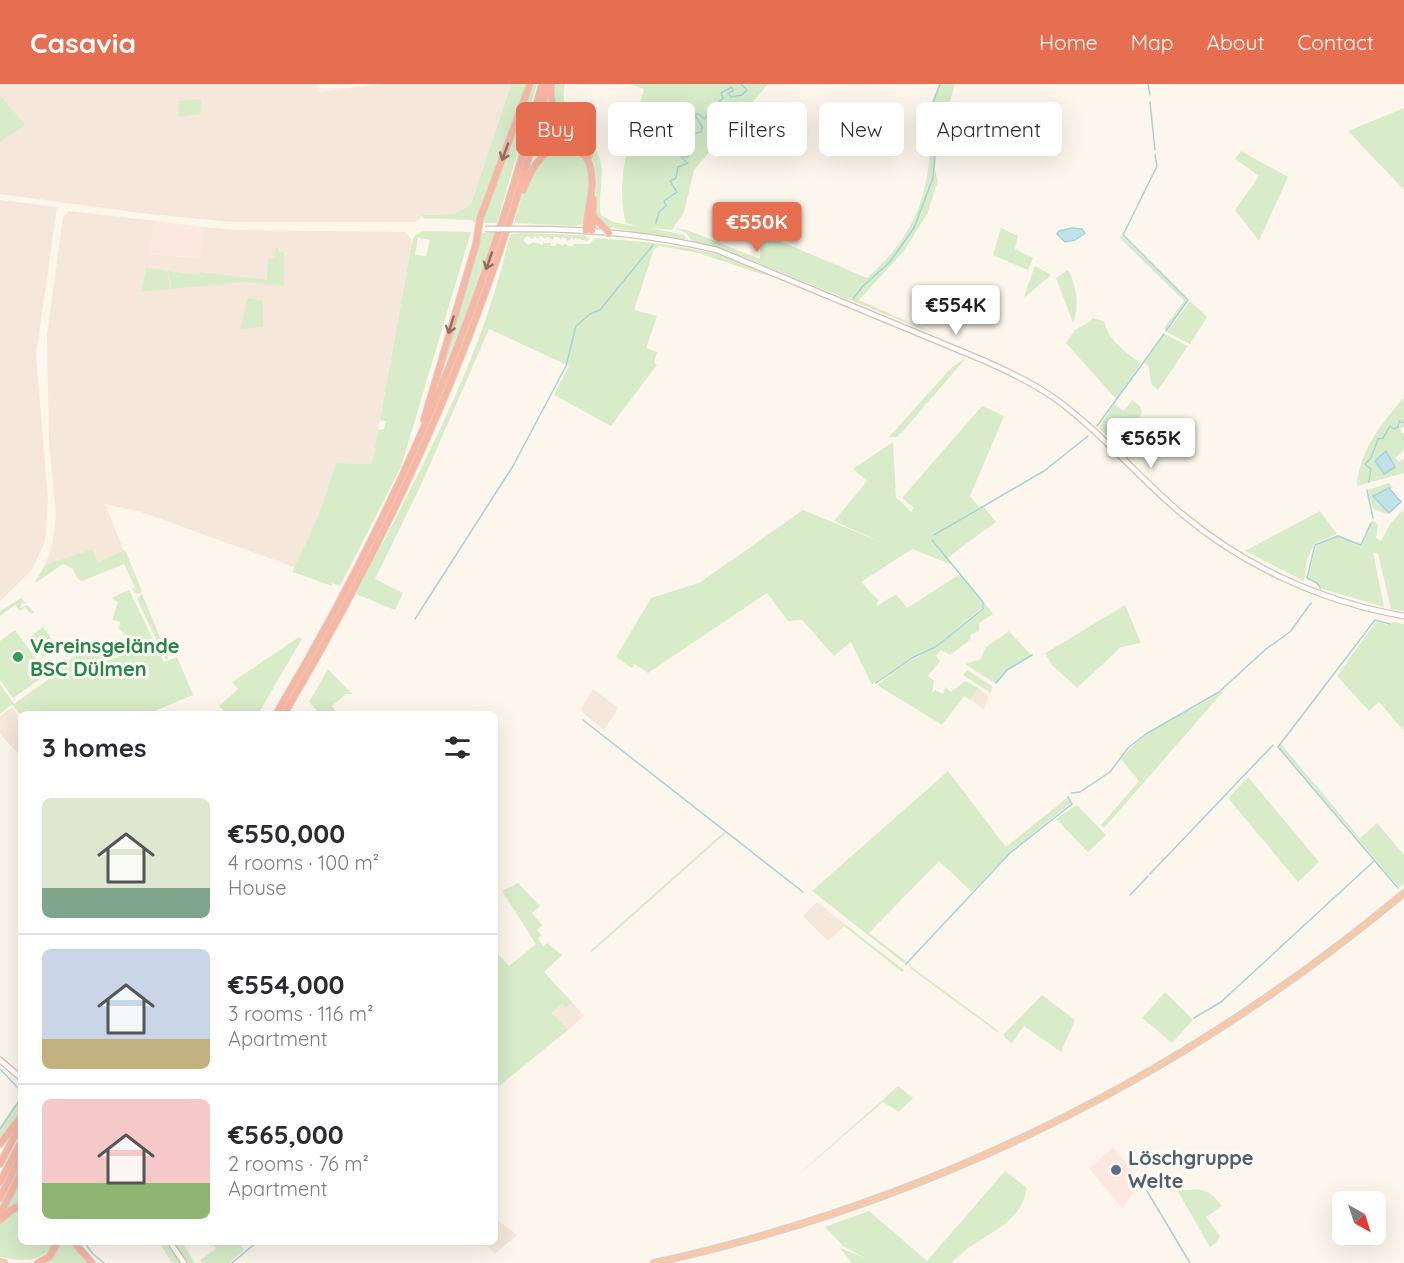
<!DOCTYPE html>
<meta charset="utf-8">
<style>
:root{--surface:#fff;--page:#f2f2f3;--text:#2b2b33;--muted:#7c7c81;--line:#e1e1e2;--accent:#e76f51}
body{margin:0;font-family:Quicksand,sans-serif;background:var(--page);color:var(--text);height:100vh;display:flex;flex-direction:column;font-size:22px;white-space:nowrap}
*{box-sizing:border-box;margin:0}
p{font-size:20px;color:var(--muted)}
.icon{flex:none;width:33px;height:33px;fill:none;stroke:currentColor;stroke-width:2;stroke-linecap:round;stroke-linejoin:round}
.map{position:relative;flex:1;overflow:hidden}
.details{position:absolute;left:18px;top:627px;width:480px;height:534px;display:flex;flex-direction:column;background:var(--surface);border-radius:9px;box-shadow:0 6px 24px #0002}
.details>*{flex:none}
.banner{position:absolute;left:516px;top:18px;width:570px;height:54px;display:flex;gap:12px}
.needle{width:39px;rotate:141deg}
.buttons{position:absolute;left:1332px;top:1107px;display:grid;gap:12px}
.buttons a{display:grid;place-items:center;width:54px;height:54px;border-radius:9px;background:var(--surface);box-shadow:0 6px 24px #0002;font-size:30px}
.price{position:absolute;translate:-50% -51px;padding:0 14px;border-radius:6px;background:#fff;color:#222;font-size:20px;line-height:39px;filter:drop-shadow(0 2px 3px #0008)}
.price::after{content:'';position:absolute;left:50%;top:36px;width:18px;height:14px;margin-left:-9px;background:inherit;clip-path:polygon(0 0,100% 0,50% 100%)}
.price.selected{background:var(--accent);color:#fff}
ul{padding:0;list-style:none}
li{display:flex;align-items:center;gap:18px;height:150px;padding:0 24px}
li+li{border-top:2px solid var(--line)}
li span{display:grid;place-items:center;flex:none;width:168px;height:120px;border-radius:9px;color:#555}
li>.icon{margin-inline-start:auto}
span .icon{width:72px;height:72px;fill:#fffc;stroke-width:1}
li b{font-size:26px}
h2{display:flex;justify-content:space-between;align-items:center;height:72px;padding:0 24px;font-size:26px}
.tag{padding:0 21px;border-radius:9px;background:var(--surface);box-shadow:0 6px 24px #0002;font-size:21px;line-height:54px}
.tag.selected{background:var(--accent);color:#fff}
header{display:flex;align-items:center;gap:36px;box-sizing:border-box;height:84px;padding:0 30px;background:var(--accent);color:#fff}
header strong{font-size:28px}
nav{display:flex;gap:33px;margin-inline-start:auto;font-size:21px}
.map>svg:first-child{display:block}
.residential{fill:#f5e8da}
.commercial{fill:#fde8e0}
.green{fill:#d8ecc9;fill-rule:evenodd}
.water{fill:#bfe3e8;stroke:#a5d3da;stroke-width:1.5}
.lines{fill:none;stroke-linecap:round;stroke-linejoin:round}
.stream{stroke:#a5d3da;stroke-width:1.5}
.secondary-casing{stroke:#d6c0b0;stroke-width:7}
.trunk-casing{stroke:#dad1cd;stroke-width:8}
.motorway-casing{stroke:#dad1cd;stroke-width:8}
.secondary{stroke:#fff;stroke-width:4.5}
.trunk{stroke:#f9c8a4;stroke-width:5}
.motorway{stroke:#f7b7a3;stroke-width:6}
.secondary-bridge-casing{stroke:#d6c0b0;stroke-width:7;stroke-linecap:butt}
.secondary-bridge{stroke:#fff;stroke-width:4.5}
.oneway{stroke:#936e5e}
.leisure-dot{fill:#2e9e5b;stroke:#fffaf3;stroke-width:2}
.service-dot{fill:#5c6f8a;stroke:#fffaf3;stroke-width:2}
.labels{text-anchor:middle;stroke-width:6;stroke-linejoin:round;paint-order:stroke}
.leisure-label{font-size:20px;font-weight:bold;fill:#27864d;stroke:#fffaf3;text-anchor:start}
.service-label{font-size:20px;font-weight:bold;fill:#4e5e75;stroke:#fffaf3;text-anchor:start}
</style>
<header>
<strong>Casavia</strong>
<nav><a>Home</a><a>Map</a><a>About</a><a>Contact</a></nav>
</header>
<div class="map">
<svg width="1404" height="1179" viewBox="0 0 1404 1179">
<rect width="100%" height="100%" fill="#fdf6ec"/>
<path class="residential" d="M0,0H317L318,8L381,0H511L471,120L455,130L421,131L420,135L414,138H231L149,130L0,110Z
M0,116L57,123L36,271L48,416L45,458L31,487L0,517Z
M69,127L155,137L150,170L199,174L203,143L238,146L405,148L412,156L372,380L335,379L327,410L314,445L294,483L141,428L105,420L124,467L98,478L92,465L45,481L52,462L56,431L49,358L47,252L63,133Z
M978,604L989,613L984,625L970,616Z
M593,605L618,624L604,646L582,628L581,625Z
M12,623L21,636V673L0,650V632Z
M817,818L846,841L828,857L803,832Z
M572,918L584,932L568,946L552,929L562,920L566,923Z
M495,1134L517,1151L495,1170L484,1158H495Z"/>
<path class="commercial" d="M155,137L203,143L200,174L149,170Z
M1113,1063L1142,1098L1122,1124L1089,1084Z"/>
<path class="green" d="M511,0H528L477,136L474,139L472,136L423,134L421,131L455,130L471,120Z
M532,0H537L497,139H482Z
M554,0H565C557,32 587,44 598,70C607,89 597,110 601,131L613,138L640,143L626,139C614,95 632,48 644,5L630,0H768L694,86L684,128L672,146L651,144L684,151L686,154L683,156L607,143L595,133C595,115 599,93 593,76C580,44 552,45 554,0Z
M939,0H955L937,60L934,83L938,97L927,130L904,167L859,216L947,255L748,175L692,157L686,149L674,144L687,146L760,175L761,149L867,194C908,158 926,122 930,68L915,60Z
M0,11L25,41L0,58Z
M201,15L200,30L179,33L178,17Z
M1404,24V106L1348,47Z
M557,44L569,55L558,56L537,70V63Z
M563,64C600,71 591,111 584,139L577,142L514,139C524,107 528,76 563,64Z
M1241,67L1288,93L1259,157L1235,126L1259,92L1235,75Z
M1001,144L1018,152L1015,165L1033,174L1028,186L993,171Z
M422,147L471,148L401,383L340,502L332,499V502L293,488L294,483C312,449 326,417 335,379L372,380L378,346L384,345L386,337L380,336L411,163L414,152ZM418,154L430,156L426,172L415,171Z
M482,149H494L464,235L439,295Z
M521,149L584,151L590,155L587,157L575,154L573,157V154L566,157V154L561,153V156L559,153H554L553,156L547,153L546,155L540,152L539,155L534,152L533,155L527,152L523,156L528,161L533,158L543,161V159H551V162H556L557,159L563,162L564,160L573,163L574,160H590L595,154C639,157 734,164 768,192L698,169L660,162L654,165L634,226L657,232L646,264L657,268L654,279L657,281L611,342L554,311L569,282L489,245L421,401L375,495L403,509L395,526L356,510C416,394 482,278 510,150Z
M1122,152L1188,217L1166,247L1164,244L1184,217L1119,153Z
M278,164V168H284V202L245,198L172,205L168,187L199,191L200,188L267,196L268,175H274L275,165Z
M1035,182L1051,191L1025,213L1024,212Z
M146,184L167,186L170,205L141,208Z
M1068,186C1076,198 1080,226 1073,239L1056,194Z
M247,214L263,217V243L241,245Z
M1190,217L1207,233L1190,260L1167,248Z
M1092,234L1104,237C1108,256 1125,268 1141,279L1116,315L1066,259L1075,246L1091,237Z
M1165,250L1188,262L1158,306L1151,300L1149,283L1144,279Z
M966,274L904,346L897,353H889L952,283Z
M1404,313V342L1400,345L1402,350L1404,348V366L1395,374L1399,378L1404,374V389L1357,402C1359,366 1382,340 1404,313ZM1388,370L1395,383L1383,390L1375,378Z
M1132,316L1140,322L1142,329L1119,363L1099,344L1114,320L1124,327Z
M982,322L1004,332L970,412L979,423L983,422L996,438L947,474L953,481L912,465L861,498L878,516L877,522L896,510L907,524L960,490L982,518V524L936,562L911,574L872,601L851,558L834,572L802,536L788,537L767,509L648,589L635,580L632,584L616,573L651,514L699,499L803,426L883,459L834,437L867,397L853,385L893,358L896,413L911,428L914,424L902,414Z
M1389,399L1393,404L1373,413L1389,429L1386,430L1373,425L1368,406Z
M1404,425V527L1391,525L1378,470L1373,468L1384,523L1323,505L1308,494L1316,462L1337,452L1362,461L1373,436L1378,441L1376,454L1381,457L1390,440Z
M1320,427L1337,450L1314,460L1307,476L1304,497L1245,467Z
M92,465L98,478L125,466L142,507L140,510L135,509L132,505L135,503L124,480L82,497L78,495L72,484L63,480L34,500L45,481Z
M129,506L164,578L177,573L193,611L148,630H21V632L12,620L0,630V600L14,620L53,592L51,585L59,584L94,557L107,572L117,574L121,568L127,572L134,564L127,557L129,554L119,545L120,538L112,536L118,518L111,514Z
M142,510L168,572V575L166,576L137,515Z
M21,514L27,520L22,519L20,524L27,521L34,528L31,530L25,523L20,527L15,521L0,532V527Z
M984,518L993,530L979,539V547L970,551L971,555L950,571L941,566L936,572L940,577L928,592L934,597L932,609L935,606L943,610L945,603L951,608L965,597L978,604L970,616L964,612L942,641L877,601L901,582L937,562L983,526Z
M1125,521L1141,559L1121,563L1077,604L1052,581L1045,569L1034,576Z
M1376,538L1390,541L1392,538L1404,540V647L1379,618L1369,627L1337,592Z
M43,543L58,564L43,574L29,553Z
M15,546L47,590L13,614L0,596V557Z
M1009,547L1032,572L1008,586L996,600L965,580L981,575L985,564Z
M299,553L302,555L258,630H222L223,626L219,622L238,605L232,598Z
M328,585L352,610H346L332,622L338,630H320L309,618Z
M967,586L992,602L991,609L963,591Z
M1226,604L1215,617L1104,744L1101,741L1139,697L1121,675C1148,640 1192,630 1226,604Z
M1281,660L1360,754L1377,739L1404,771V799L1399,803L1279,663Z
M948,687L1006,763L1068,713L1072,718L1010,768L972,808L939,777L869,849L907,878L905,880L812,807Z
M1248,693L1319,778L1298,798L1228,714Z
M1075,722H1078L1106,751L1088,768L1056,735Z
M724,748L726,749L592,868L590,867Z
M518,799L540,822L532,829L542,841L537,846L542,851L538,854L543,863L547,859L562,871L544,888L572,918L566,923L562,920L552,929L568,946L499,1002L495,997V867L509,882L536,860L502,807Z
M846,841L904,886L902,888L844,842Z
M908,879L912,883L1000,948H997L911,885Z
M1165,908L1193,936L1172,959L1142,934Z
M1042,911L1075,936L1061,968L1024,942L1012,959L1005,954L1004,950Z
M898,1002L913,1014L899,1028L883,1018L790,1098Z
M21,1012V1029L0,1057V1043Z
M1005,1087L1027,1104C1020,1145 976,1151 952,1179H852L840,1164L865,1174L843,1162L825,1143L869,1127L927,1177Z
M21,1094V1119L4,1129Z
M1177,1106C1201,1106 1207,1102 1222,1122L1206,1133L1220,1152L1216,1159L1210,1163Z
M21,1124V1158H55C42,1179 24,1178 0,1173V1141L8,1132Z
M60,1158H71L89,1179H43L53,1172Z
M159,1158H168L182,1179H172Z
M173,1158H182L195,1179H187Z
M212,1158H238L244,1166L229,1179H202L200,1176L216,1165Z"/>
<path class="water" d="M1072,144L1082,145L1085,149L1075,156L1065,158L1057,150L1059,147Z
M1386,367L1395,383L1384,390L1375,377Z
M1389,404L1401,418L1389,429L1373,412Z"/>
<g class="lines">
<path class="stream" d="M1148,0L1150,11
M1150,18L1155,66
M1155,71L1157,82L1123,151L1188,216L1166,247
M656,139L659,128L666,122L664,117L677,108L670,97L676,94L678,83L688,79L681,73H688L690,67L687,60L694,57L692,50L701,48L702,43L695,31L698,30L705,35L709,28L711,33L721,28L714,23L723,14L721,9L732,3L733,7L728,9L731,13L742,11L747,6L741,0
M853,215L863,202L889,179L914,144L933,94L936,61L921,52L940,0
M1097,342L1164,250
M1369,398L1371,385L1365,380L1371,374L1378,355L1383,354L1390,342L1394,345L1398,343L1399,337L1404,339
M1367,406L1373,434
M934,451L1044,387L1088,352
M1321,505L1317,499L1307,494L1315,461L1338,452L1361,461L1371,439
M415,535L513,382L566,282L576,242L590,230L600,226L653,161
M1390,540L1375,536L1278,663L1398,804
M876,599L912,574L937,562L983,525V518L932,456
M996,599L1007,586L1032,571
M583,636L803,808
M1071,709L1080,708L1110,688L1128,664L1146,650L1219,608L1266,565L1290,548L1311,519
M1150,790L1273,661
M1130,811L1148,792
M906,880L1010,769L1072,720L1068,713
M1194,934L1221,918L1374,777
M0,985L21,1007
M0,1045L21,1014
M1147,1107L1190,1179
M84,1158L93,1170L104,1179
M232,1179L257,1158"/>
<g class="secondary-casing">
<path id="secondary" d="M527,145C591,145 655,151 717,166L985,277C1010,288 1035,300 1057,316C1103,350 1139,394 1182,430C1245,483 1323,518 1404,532
M0,976L21,994
M170,1158L184,1179"/>
</g>
<g class="trunk-casing">
<path id="trunk" d="M0,1178L4,1179
M654,1179C935,1117 1183,993 1404,809"/>
</g>
<g class="motorway-casing">
<path id="motorway" d="M551,0C548,35 571,47 589,72
M523,106C531,85 547,53 575,65C582,68 588,74 590,82C596,101 587,127 586,147
M593,132L609,149
M592,147L593,115
M424,336L476,160L480,135L530,0
M276,630C394,433 485,223 542,0
M284,630C401,433 494,223 548,0
M0,1060L21,1033
M0,1080L21,1040
M0,1098L21,1058
M0,1114L21,1072
M0,1130L21,1089
M0,1136L10,1127L21,1121
M74,1158L92,1179
M38,1179L49,1173L58,1158"/>
</g>
<use href="#secondary" class="secondary"/>
<use href="#trunk" class="trunk"/>
<use href="#motorway" class="motorway"/>
<g class="secondary-bridge-casing">
<path id="secondary-bridge" d="M485,145H527"/>
</g>
<use href="#secondary-bridge" class="secondary-bridge"/>
</g>
<defs><path id="oneway-shaft" d="M-6 0H5M1.5-3L5.5 0L1.5 3" fill="none" stroke-width="1.6" stroke-linecap="round" stroke-linejoin="round" transform="scale(1.5)"/></defs>
<g class="oneway">
<use href="#oneway-shaft" transform="translate(505 68) rotate(110)"/>
<use href="#oneway-shaft" transform="translate(489 177) rotate(109)"/>
<use href="#oneway-shaft" transform="translate(451 241) rotate(107)"/>
</g>
<circle class="leisure-dot" cx="18" cy="573" r="6"/>
<circle class="service-dot" cx="1116" cy="1086" r="6"/>
<g class="labels">
<g class="leisure-label">
<text x="30" y="569">Vereinsgelände<tspan x="30" dy="23">BSC Dülmen</tspan></text>
</g>
<g class="service-label">
<text x="1128" y="1081">Löschgruppe<tspan x="1128" dy="23">Welte</tspan></text>
</g>
</g>
</svg>
<div class="buttons">
<a><svg class="needle" viewBox="-14 -14 28 28"><path d="M0-13l5 13h-10z" fill="#e53935"/><path d="M0 13l5-13h-10z" fill="#7c7c81"/></svg></a>
</div>
<b class="price selected" style="left:757px;top:169px">€550K</b>
<b class="price" style="left:956px;top:252px">€554K</b>
<b class="price" style="left:1151px;top:385px">€565K</b>
<div class="banner">
<a class="tag selected">Buy</a>
<a class="tag">Rent</a>
<a class="tag">Filters</a>
<a class="tag">New</a>
<a class="tag">Apartment</a>
</div>
<section class="details">
<h2>3 homes<svg class="icon" aria-label="filters" viewBox="0 0 24 24"><path d="M4 7h16M4 17h16"/><circle cx="9" cy="7" r="2"/><circle cx="15" cy="17" r="2"/></svg></h2>
<ul>
<li><span style="background:linear-gradient(#dfe7d0 75%,#7fa58c 0)"><svg class="icon" aria-label="home" viewBox="0 0 24 24"><path d="M3 11l9-7 9 7M6 9v11h12V9"/></svg></span><div><b>€550,000</b><p>4 rooms · 100 m²</p><p>House</p></div></li>
<li><span style="background:linear-gradient(#c9d6e8 75%,#c2b280 0)"><svg class="icon" aria-label="home" viewBox="0 0 24 24"><path d="M3 11l9-7 9 7M6 9v11h12V9"/></svg></span><div><b>€554,000</b><p>3 rooms · 116 m²</p><p>Apartment</p></div></li>
<li><span style="background:linear-gradient(#f6c9c9 70%,#8fb573 0)"><svg class="icon" aria-label="home" viewBox="0 0 24 24"><path d="M3 11l9-7 9 7M6 9v11h12V9"/></svg></span><div><b>€565,000</b><p>2 rooms · 76 m²</p><p>Apartment</p></div></li>
</ul>
</section>
</div>
